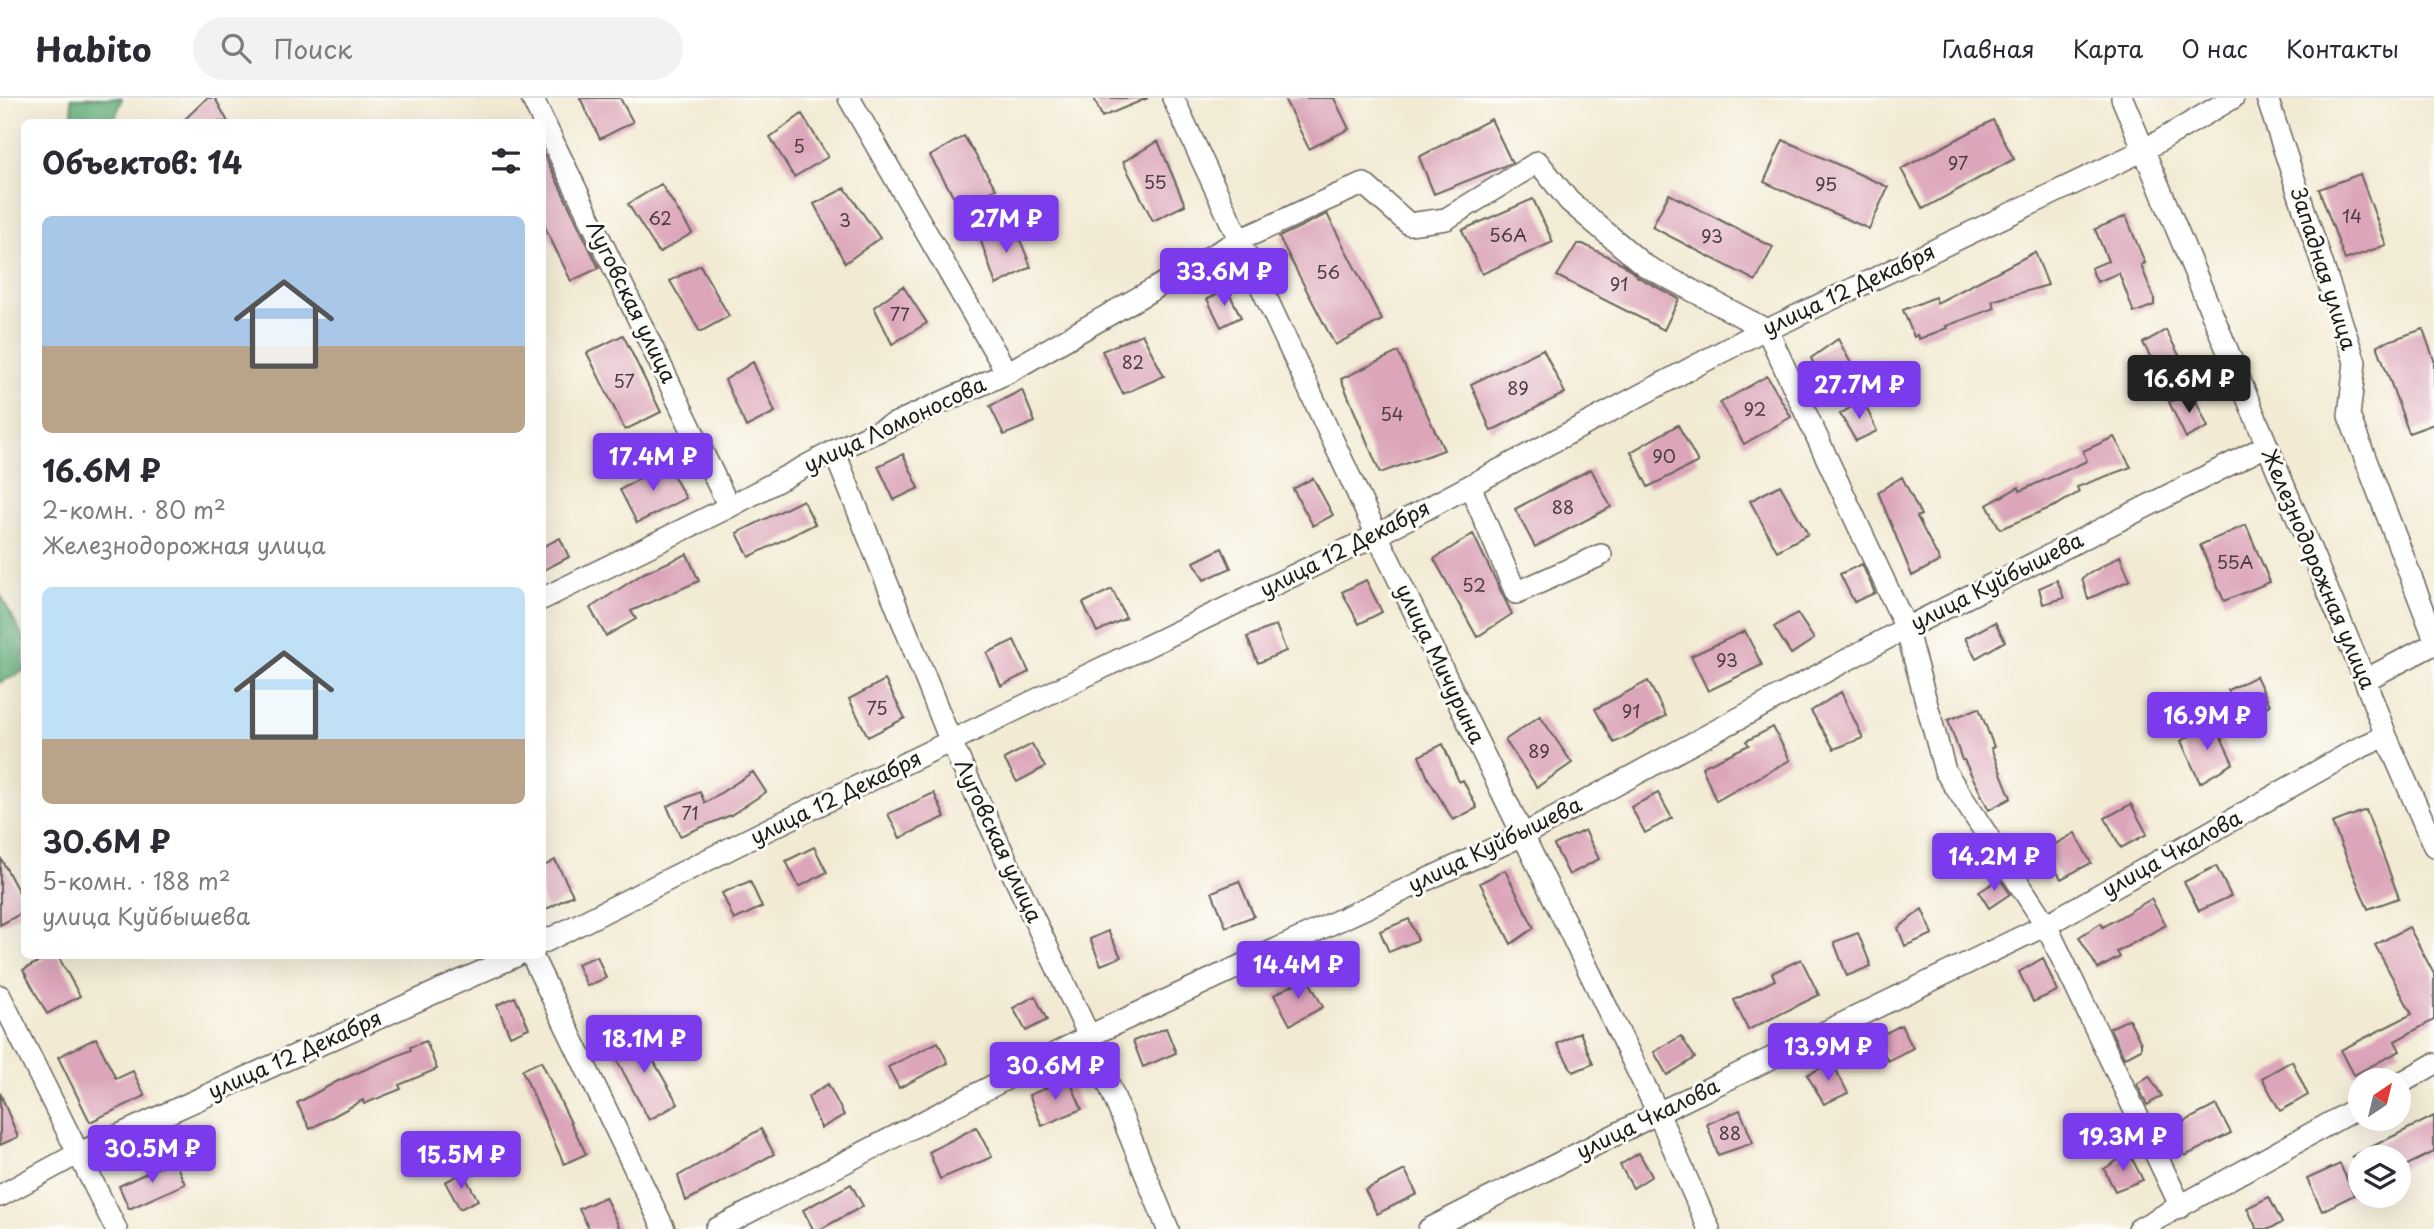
<!DOCTYPE html>
<html lang="ru">
<meta charset="utf-8">
<style>
:root{--surface:#fff;--page:#f2f2f3;--text:#2b2b33;--muted:#7c7c81;--line:#e1e1e2;--accent:#7c3aed}
body{margin:0;font-family:"Playpen Sans",sans-serif;background:var(--page);color:var(--text);height:100vh;display:flex;flex-direction:column;font-size:26px;white-space:nowrap}
*{box-sizing:border-box;margin:0}
p{font-size:23px;color:var(--muted)}
.icon{flex:none;width:38px;height:38px;fill:none;stroke:currentColor;stroke-width:2;stroke-linecap:round;stroke-linejoin:round}
.map{position:relative;flex:1;overflow:hidden}
.details{position:absolute;left:21px;top:21px;width:525px;height:840px;display:flex;flex-direction:column;background:var(--surface);border-radius:10px;box-shadow:0 7px 28px #0002}
.details>*{flex:none}
.needle{width:46px;rotate:35deg}
.controls{position:absolute;left:2348px;top:970px;display:grid;gap:14px}
.controls a{display:grid;place-items:center;width:63px;height:63px;border-radius:50%;background:var(--surface);box-shadow:0 7px 28px #0002;font-size:35px}
.price{position:absolute;translate:-50% -60px;padding:0 16px;border-radius:7px;background:var(--accent);color:#fff;font-size:23px;line-height:46px;filter:drop-shadow(0 2px 4px #0008)}
.price::after{content:'';position:absolute;left:50%;top:42px;width:21px;height:16px;margin-left:-10px;background:inherit;clip-path:polygon(0 0,100% 0,50% 100%)}
.price.selected{background:#222;color:#fff}
ul{padding:0;list-style:none}
li{display:grid;align-content:center;gap:14px;height:371px;padding:0 21px}
li span{display:grid;place-items:center;height:217px;border-radius:10px;color:#555}
li>.icon{margin-inline-start:auto}
span .icon{width:126px;height:126px;fill:#fffc;stroke-width:1}
li b{font-size:30px}
h2{display:flex;justify-content:space-between;align-items:center;height:84px;padding:0 21px;font-size:30px}
header{display:flex;align-items:center;gap:42px;box-sizing:border-box;height:98px;padding:0 35px;background:var(--surface);border-bottom:2px solid var(--line)}
header strong{font-size:33px}
nav{display:flex;gap:38px;margin-inline-start:auto;font-size:24px}
.search{width:490px;height:63px;background:var(--page);display:flex;align-items:center;gap:18px;box-sizing:border-box;padding:0 24px;border-radius:38px;color:var(--muted);font-size:26px}
.map>svg:first-child{display:block}
.forest{fill:#60ae79;stroke:#3e654a;stroke-width:2}
.building{fill:#dca5b9}
.lines{fill:none;stroke-linecap:round;stroke-linejoin:round}
.minor-casing{stroke:#67645c;stroke-width:24}
.minor{stroke:#fff;stroke-width:21}
.labels{text-anchor:middle;stroke-width:6;stroke-linejoin:round;paint-order:stroke}
.number-label{font-size:18px;fill:#4c3e43}
.street-label{font-size:21px;fill:#1c1c1c;stroke:#fdfcf7}
</style>
<header>
<strong>Habito</strong>
<div class="search"><svg class="icon" aria-label="search" viewBox="0 0 24 24"><circle cx="10" cy="10" r="6"/><path d="M15 15l6 6"/></svg>Поиск</div>
<nav><a>Главная</a><a>Карта</a><a>О нас</a><a>Контакты</a></nav>
</header>
<div class="map">
<svg width="2434" height="1131" viewBox="0 0 2434 1131">
<rect width="100%" height="100%" fill="#fdfcf7"/>
<filter id="ink" filterUnits="userSpaceOnUse"><feTurbulence type="fractalNoise" baseFrequency=".0143" numOctaves="2"/><feDisplacementMap in="SourceGraphic" scale="14" xChannelSelector="R" yChannelSelector="G"/><feConvolveMatrix kernelMatrix="1 2 1 2 8 2 1 2 1" color-interpolation-filters="sRGB"/></filter>
<filter id="wash" filterUnits="userSpaceOnUse"><feTurbulence type="fractalNoise" baseFrequency=".00686" numOctaves="4" result="noise"/><feDisplacementMap in="SourceGraphic" scale="28" xChannelSelector="R" yChannelSelector="G"/><feGaussianBlur stdDeviation="1.57" result="paint"/><feColorMatrix in="noise" values="0 0 0 0 0 0 0 0 0 0 0 0 0 0 0 0 0 1.4 0 .05"/><feComposite in="paint" operator="in"/></filter>
<g filter="url(#wash)">
<rect width="100%" height="100%" fill="#f2ead3"/>
<path class="forest" d="M71,0H122L114,24H73Z
M0,496L24,541V573L0,585Z"/>
<g id="blocks">
<path class="building" d="M207,0H215L228,24H182Z
M580,0H620L633,24L600,41Z
M1094,0H1148L1102,19Z
M1284,0H1334L1349,31L1309,51Z
M802,16L828,59L794,79L770,39Z
M1491,21L1512,65L1434,96L1419,59Z
M1993,22L2014,61L1923,111L1901,71Z
M964,38L996,91L961,111L930,58Z
M1783,42L1888,89L1869,131L1764,84Z
M1158,43L1185,107L1153,123L1123,64Z
M542,52L599,170L571,183L542,123Z
M2360,76L2386,147L2345,162L2319,91Z
M661,86L692,135L659,155L628,106Z
M845,90L880,140L845,165L814,106Z
M1669,96L1773,149L1756,183L1652,129Z
M1533,101L1553,144L1482,176L1462,132Z
M1327,116L1382,222L1335,247L1279,139Z
M2126,118L2145,165L2141,167L2154,200V207L2134,215L2119,175L2097,184L2091,170L2108,163L2095,131Z
M1015,129L1031,169L996,187L981,143Z
M1577,146H1583L1623,166L1638,179L1679,201L1664,232L1557,178Z
M2035,154L2048,187L1992,203L1995,210L1946,228L1947,230L1919,241L1917,237L1914,239L1903,212L1935,199L1937,205Z
M700,167L729,218L700,234L670,183Z
M903,188L927,225L892,246L874,209Z
M1227,191L1241,219L1221,229L1207,201Z
M2423,231L2434,262V326L2409,335L2377,247Z
M2166,232L2181,261L2158,273L2143,245Z
M1142,236L1164,278L1123,296L1102,253Z
M623,237L661,314L625,332L587,255Z
M1838,241L1855,273L1825,290L1811,260Z
M1543,251L1565,295L1491,333L1471,286Z
M1398,254L1444,352L1380,375L1341,281Z
M753,264L775,314L746,329L725,282Z
M1767,278L1791,319L1744,346L1720,305Z
M1022,292L1035,324L1004,337L990,308Z
M2192,294L2208,329L2186,340L2169,304Z
M1863,302L1877,333L1856,343L1840,316Z
M1678,327L1698,364L1648,389L1631,354Z
M2114,339L2131,369L2077,389L2079,394L2057,407L2000,431L1987,407L2019,389L2020,393L2087,363L2083,353Z
M903,356L919,390L894,402L878,368Z
M666,365L686,400L637,425L620,392Z
M1591,371L1611,409L1535,449L1515,411Z
M1902,379L1921,417L1917,419L1940,463L1912,478L1878,394Z
M1313,380L1333,417L1313,428L1293,391Z
M1780,387L1808,436L1777,453L1750,403Z
M803,402L815,426L749,459L737,435Z
M2246,427L2270,484L2224,503L2200,447Z
M1473,436L1512,516L1477,539L1434,461Z
M560,440L569,459L542,473V449Z
M1222,450L1231,470L1204,482L1194,464Z
M687,456L699,483L631,513L636,521L606,538L590,510L644,475Z
M2120,458L2130,482L2088,501L2082,480Z
M1862,466L1875,495L1854,504L1840,476Z
M1366,482L1382,514L1359,526L1342,494Z
M2057,482L2064,500L2043,506L2039,490Z
M1112,491L1126,520L1097,534L1083,505Z
M1797,515L1814,541L1791,556L1774,529Z
M1995,524L2005,543L1976,560L1965,540Z
M1276,527L1286,553L1258,565L1247,539Z
M1745,533L1762,567L1708,593L1691,558Z
M1014,542L1029,574L1001,588L987,555Z
M2256,578L2270,607L2242,621L2228,592Z
M885,582L905,620L868,639L849,601Z
M1648,583L1666,618L1614,645L1595,611Z
M1841,594L1863,640L1834,651L1811,613Z
M1979,610L1994,649L1991,650L2011,700L1989,712L1964,662H1962L1948,622Z
M1540,618L1572,665L1537,689L1505,642Z
M2214,624L2233,665L2200,685L2181,643Z
M1773,629L1790,662L1716,703L1702,669L1749,647L1746,643Z
M1032,646L1045,669L1017,684L1004,661Z
M1443,646L1459,684L1463,682L1477,710L1453,722L1428,680L1419,658Z
M753,674L766,694L731,717L680,738L667,708L700,694L705,705Z
M934,695L945,719L900,740L888,716Z
M1658,695L1672,720L1645,735L1631,709Z
M2131,706L2147,736L2121,750L2105,720Z
M2366,712L2399,800L2368,811L2332,725Z
M1585,732L1599,761L1569,777L1554,747Z
M2075,735L2091,765L2061,781L2045,752Z
M814,749L827,774L799,789L786,763Z
M0,759L24,804V814L0,827Z
M555,762L573,797L547,811L542,801V769Z
M2216,768L2231,798L2199,813L2184,784Z
M1505,772L1534,830L1511,846L1480,785Z
M2000,781L2010,796L1989,810L1979,794Z
M750,783L762,809L734,822L722,795Z
M1239,783L1254,818L1226,829L1212,794Z
M2151,801L2166,827L2117,854L2120,859L2098,871L2079,839L2101,825L2103,829Z
M1922,811L1933,836L1905,848L1898,830Z
M1409,821L1418,842L1389,854L1380,833Z
M2409,829L2434,876V922L2395,943L2400,953L2354,977L2341,952L2412,916L2375,847Z
M1108,833L1121,859L1101,867L1090,841Z
M1858,835L1871,868L1847,878L1834,844Z
M49,858H58L80,898L47,916L23,872Z
M597,858L606,880L587,888L577,866Z
M2043,860L2057,893L2033,904L2019,874Z
M1801,861L1819,897L1748,932L1734,902L1775,882L1772,875Z
M1307,879L1323,909L1290,927L1274,897Z
M1035,898L1047,922L1026,933L1013,910Z
M515,899L529,930L510,938L497,907Z
M2129,921L2141,945V951L2124,960L2110,930Z
M1901,927L1913,950L1888,963L1876,940Z
M1166,930L1176,955L1143,969L1133,943Z
M641,932L655,958L652,960L678,1006L649,1022L611,951Z
M1580,934L1593,966L1573,974L1557,946Z
M1681,938L1695,960L1667,977L1654,954Z
M96,940L116,981L133,973L145,998L90,1024L58,959Z
M426,943L437,971L399,987L401,991L364,1006L363,1002L310,1031L297,1005L338,983L411,952L410,949Z
M938,944L948,965L899,990L888,969Z
M541,963L586,1056L564,1066L522,972Z
M2292,963L2308,997L2280,1013L2262,980Z
M1832,964L1848,995L1824,1006L1807,977Z
M2149,978L2162,998L2147,1007L2137,986Z
M1069,981L1082,1011L1042,1028L1029,997Z
M828,986L844,1017L821,1030L808,999Z
M0,995L18,1039L0,1047Z
M2216,1007L2231,1035L2185,1058L2170,1031Z
M1740,1012L1753,1045L1718,1057L1707,1026Z
M2434,1018V1054L2399,1071V1059H2351Z
M976,1029L992,1059L940,1081L929,1054Z
M761,1031L774,1056L686,1103L678,1078Z
M1639,1055L1652,1078L1633,1090L1620,1067Z
M2129,1055L2143,1082L2115,1093L2104,1071Z
M174,1062L185,1086L129,1111L119,1088Z
M2340,1066L2354,1097L2322,1113L2307,1081Z
M1405,1072L1417,1096L1377,1116L1365,1092Z
M463,1075L478,1102L460,1111L445,1084Z
M851,1086L863,1108L821,1131H813L803,1112Z
M605,1099L620,1131H589L579,1111Z
M2269,1099L2282,1125L2269,1131H2257L2247,1110Z"/>
</g>
</g>
<g filter="url(#ink)">
<use href="#blocks" fill-opacity="0" stroke="#67645c" stroke-width="2"/>
<g class="lines">
<g class="minor-casing">
<path id="minor" d="M532,0L729,409
M849,0L1007,275
M1173,0L1377,437L1658,1015L1709,1131
M2122,0L2365,582L2386,638L2434,748
M2267,0L2355,264L2349,318L2434,539
M1767,232L1906,530L1945,673L2046,827L2181,1109
M834,353L951,644L1089,938L1168,1131
M1470,388L1516,495L1601,457
M542,501L729,409L834,353L1007,275L1241,141C1283,124 1322,102 1364,86L1409,126L1446,121L1538,64L1569,103L1644,167L1765,231
M2365,582L2434,546
M542,845L765,733L1377,437L1765,231L1767,232L2144,52L2233,0
M532,858L664,1131
M0,898L116,1131
M2399,986L2434,966
M0,1098L77,1056L516,858
M716,1131L1089,938L1523,737L1906,530L2266,348
M1429,1131L1658,1015L2046,827L2359,650L2386,638
M2139,1131L2361,1008"/>
</g>
<use href="#minor" class="minor"/>
</g>
</g>
<g class="labels">
<g class="number-label">
<text x="799" y="55">5</text>
<text x="1958" y="72">97</text>
<text x="1155" y="91">55</text>
<text x="1826" y="93">95</text>
<text x="2352" y="125">14</text>
<text x="660" y="127">62</text>
<text x="845" y="129">3</text>
<text x="1508" y="144">56А</text>
<text x="1712" y="145">93</text>
<text x="1328" y="181">56</text>
<text x="1619" y="193">91</text>
<text x="900" y="223">77</text>
<text x="1133" y="271">82</text>
<text x="624" y="290">57</text>
<text x="1518" y="297">89</text>
<text x="1755" y="318">92</text>
<text x="1392" y="323">54</text>
<text x="1664" y="365">90</text>
<text x="1563" y="416">88</text>
<text x="2235" y="471">55А</text>
<text x="1474" y="494">52</text>
<text x="1727" y="569">93</text>
<text x="877" y="617">75</text>
<text x="1631" y="620">91</text>
<text x="1539" y="660">89</text>
<text x="690" y="722">71</text>
<text x="1730" y="1042">88</text>
</g>
<g class="street-label">
<text transform="translate(2323 171) rotate(72)" y="7">Западная улица</text>
<text transform="translate(1849 192) rotate(-25)" y="7">улица 12 Декабря</text>
<text transform="translate(631 204) rotate(64)" y="7">Луговская улица</text>
<text transform="translate(895 327) rotate(-25)" y="7">улица Ломоносова</text>
<text transform="translate(1345 451) rotate(-27)" y="7">улица 12 Декабря</text>
<text transform="translate(2318 471) rotate(67)" y="7">Железнодорожная улица</text>
<text transform="translate(1997 484) rotate(-27)" y="7">улица Куйбышева</text>
<text transform="translate(1440 566) rotate(64)" y="7">улица Мичурина</text>
<text transform="translate(836 700) rotate(-26)" y="7">улица 12 Декабря</text>
<text transform="translate(998 743) rotate(65)" y="7">Луговская улица</text>
<text transform="translate(1495 747) rotate(-26)" y="7">улица Куйбышева</text>
<text transform="translate(2172 756) rotate(-29)" y="7">улица Чкалова</text>
<text transform="translate(295 957) rotate(-24)" y="7">улица 12 Декабря</text>
<text transform="translate(1648 1021) rotate(-26)" y="7">улица Чкалова</text>
</g>
</g>
</svg>
<div class="controls">
<a><svg class="needle" viewBox="-14 -14 28 28"><path d="M0-13l5 13h-10z" fill="#e53935"/><path d="M0 13l5-13h-10z" fill="#7c7c81"/></svg></a>
<a><svg class="icon" aria-label="layers" viewBox="0 0 24 24"><path d="M12 4l9 5-9 5-9-5zM3 14l9 5 9-5"/></svg></a>
</div>
<b class="price" style="left:1006px;top:157px">27M ₽</b>
<b class="price" style="left:1224px;top:210px">33.6M ₽</b>
<b class="price selected" style="left:2189px;top:317px">16.6M ₽</b>
<b class="price" style="left:1859px;top:323px">27.7M ₽</b>
<b class="price" style="left:653px;top:395px">17.4M ₽</b>
<b class="price" style="left:2207px;top:654px">16.9M ₽</b>
<b class="price" style="left:1994px;top:795px">14.2M ₽</b>
<b class="price" style="left:1298px;top:903px">14.4M ₽</b>
<b class="price" style="left:644px;top:977px">18.1M ₽</b>
<b class="price" style="left:1828px;top:985px">13.9M ₽</b>
<b class="price" style="left:1055px;top:1004px">30.6M ₽</b>
<b class="price" style="left:2123px;top:1075px">19.3M ₽</b>
<b class="price" style="left:152px;top:1087px">30.5M ₽</b>
<b class="price" style="left:461px;top:1093px">15.5M ₽</b>
<section class="details">
<h2>Объектов: 14<svg class="icon" aria-label="filters" viewBox="0 0 24 24"><path d="M4 7h16M4 17h16"/><circle cx="9" cy="7" r="2"/><circle cx="15" cy="17" r="2"/></svg></h2>
<ul>
<li><span style="background:linear-gradient(#a9c7e8 60%,#b9a48a 0)"><svg class="icon" aria-label="home" viewBox="0 0 24 24"><path d="M3 11l9-7 9 7M6 9v11h12V9"/></svg></span><div><b>16.6M ₽</b><p>2-комн. · 80 m²</p><p>Железнодорожная улица</p></div></li>
<li><span style="background:linear-gradient(#bfe0f5 70%,#b9a48a 0)"><svg class="icon" aria-label="home" viewBox="0 0 24 24"><path d="M3 11l9-7 9 7M6 9v11h12V9"/></svg></span><div><b>30.6M ₽</b><p>5-комн. · 188 m²</p><p>улица Куйбышева</p></div></li>
</ul>
</section>
</div>
